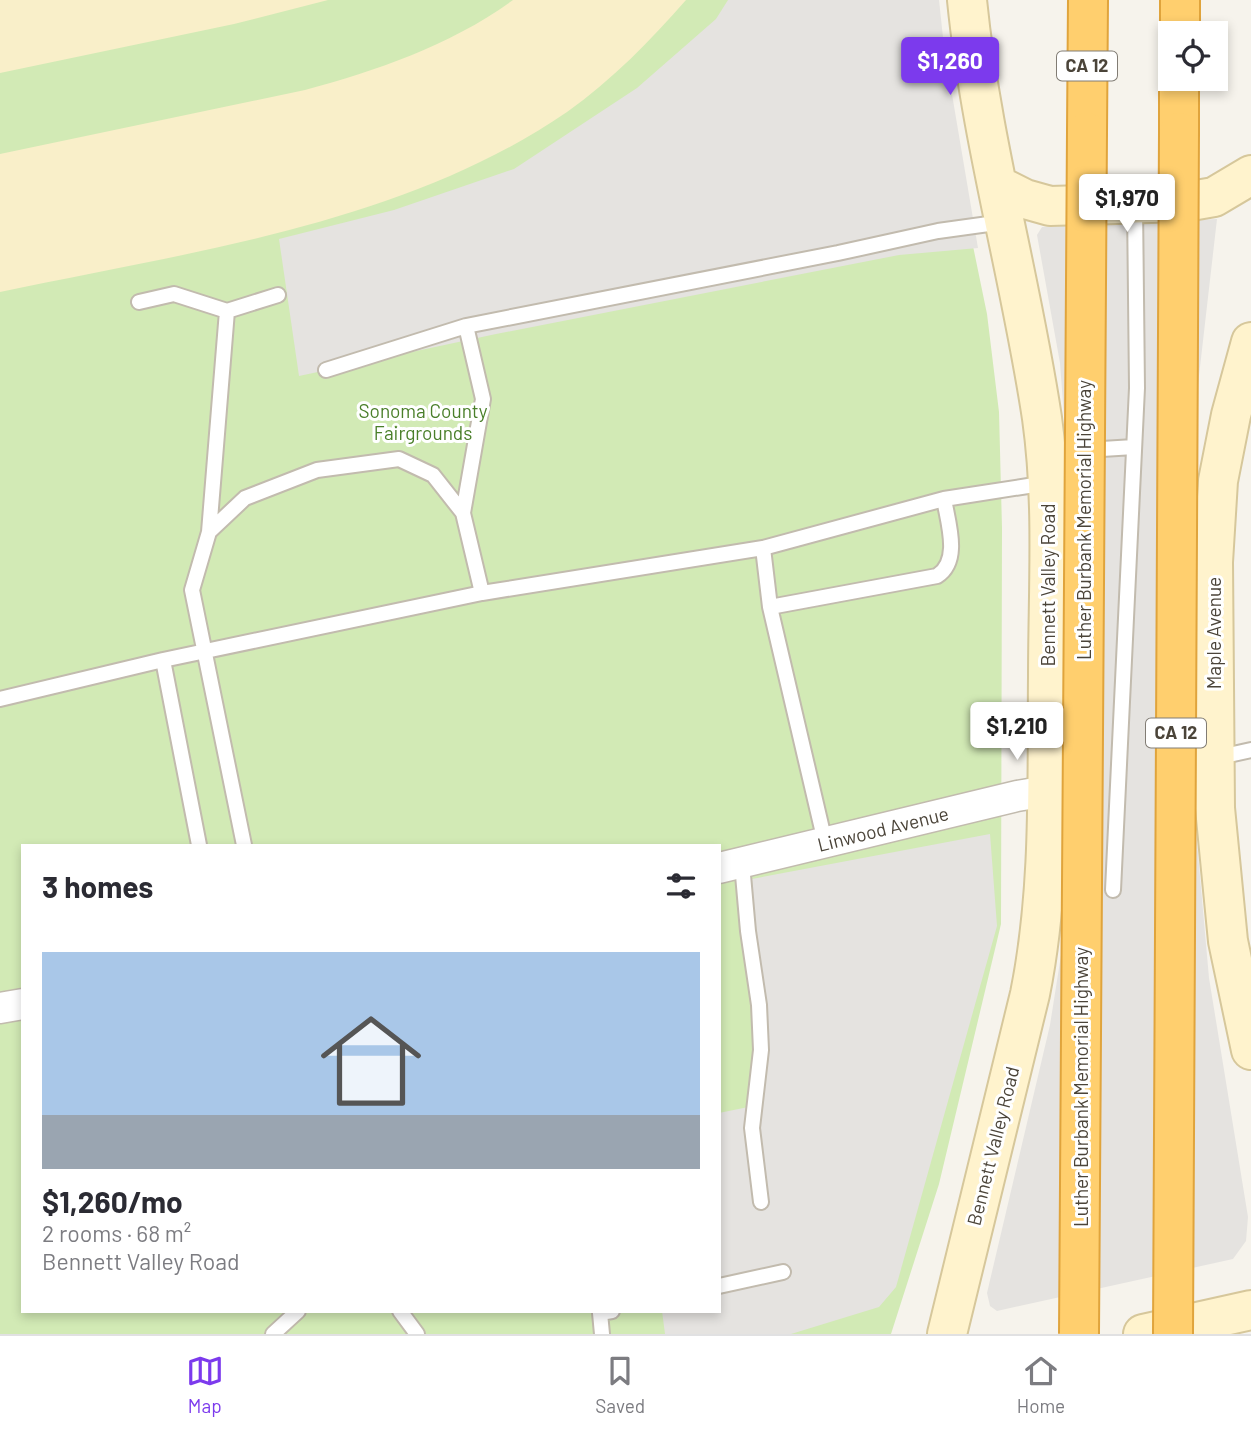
<!DOCTYPE html>
<meta charset="utf-8">
<style>
:root{--surface:#fff;--page:#f2f2f3;--text:#2b2b33;--muted:#7c7c81;--line:#e1e1e2;--accent:#7c3aed}
body{margin:0;font-family:Barlow,sans-serif;background:var(--page);color:var(--text);height:100vh;display:flex;flex-direction:column;font-size:26px;white-space:nowrap}
*{box-sizing:border-box;margin:0}
p{font-size:23px;color:var(--muted)}
.icon{flex:none;width:38px;height:38px;fill:none;stroke:currentColor;stroke-width:2;stroke-linecap:round;stroke-linejoin:round}
.map{position:relative;flex:1;overflow:hidden}
.sheet{position:absolute;left:21px;top:844px;width:700px;height:469px;display:flex;flex-direction:column;background:var(--surface);border-radius:0px;box-shadow:0 4px 10px #0003}
.sheet>*{flex:none}
.controls{position:absolute;left:1158px;top:21px;display:grid;gap:14px}
.controls a{display:grid;place-items:center;width:70px;height:70px;border-radius:0px;background:var(--surface);box-shadow:0 4px 10px #0003;font-size:35px}
.price{position:absolute;translate:-50% -60px;padding:0 16px;border-radius:7px;background:#fff;color:#222;font-size:23px;line-height:46px;filter:drop-shadow(0 2px 4px #0008)}
.price::after{content:'';position:absolute;left:50%;top:42px;width:21px;height:16px;margin-left:-10px;background:inherit;clip-path:polygon(0 0,100% 0,50% 100%)}
.price.selected{background:var(--accent);color:#fff}
ul{padding:0;list-style:none}
li{display:grid;align-content:center;gap:14px;height:371px;padding:0 21px}
li+li{border-top:2px solid var(--line)}
li span{display:grid;place-items:center;height:217px;border-radius:0px;color:#555}
li>.icon{margin-inline-start:auto}
span .icon{width:126px;height:126px;fill:#fffc;stroke-width:1}
li b{font-size:30px}
h2{display:flex;justify-content:space-between;align-items:center;height:84px;padding:0 21px;font-size:30px}
.tab-bar{display:flex;justify-content:space-around;align-items:center;height:98px;border-top:2px solid var(--line);background:var(--surface);font-size:19px;color:var(--muted)}
.tab-bar a{display:grid;justify-items:center;gap:4px}
.tab-bar .selected{color:var(--accent)}
.map>svg:first-child{display:block}
.green{fill:#d2eab5;fill-rule:evenodd}
.sand{fill:#f9efc9}
.parking{fill:#e5e3e0}
.lines{fill:none;stroke-linecap:round;stroke-linejoin:round}
.lane-casing{stroke:#c2bbae;stroke-width:18}
.street-casing{stroke:#c2bbae;stroke-width:33}
.secondary-casing{stroke:#d6c79b;stroke-width:42}
.highway-casing{stroke:#e0a43c;stroke-width:42}
.lane{stroke:#fff;stroke-width:14}
.street{stroke:#fff;stroke-width:30}
.secondary{stroke:#fff3cd;stroke-width:38}
.highway{stroke:#ffcf6e;stroke-width:38}
.highway-bridge-casing{stroke:#e0a43c;stroke-width:42;stroke-linecap:butt}
.highway-bridge{stroke:#ffcf6e;stroke-width:38}
.labels{text-anchor:middle;stroke-width:6;stroke-linejoin:round;paint-order:stroke}
.shield{fill:#fff;stroke:#817c74;stroke-width:2}
.shield-label{font-size:18px;font-weight:bold;fill:#4b4439}
.park-label{font-size:19px;fill:#4a7f2a;stroke:#fff}
.street-label{font-size:19px;fill:#4b4439;stroke:#fff}
</style>
<div class="map">
<svg width="1251" height="1334" viewBox="0 0 1251 1334">
<rect width="100%" height="100%" fill="#f6f3ec"/>
<path class="green" d="M0,0H936L953,149L987,314L999,412L1002,528L1001,924L939,1184L891,1334H0ZM23,845H719V1311H23Z"/>
<path class="sand" d="M0,0H328L234,24L0,73Z
M513,0H686C650,41 612,80 567,112C404,224 189,252 0,292V154L305,90C378,70 451,45 513,0Z"/>
<path class="parking" d="M728,0H939L944,47L978,248L899,255L496,334L299,376L279,239L394,210L514,169L637,88L716,19Z
M1217,219L1197,393L1186,571L1192,786L1209,978L1248,1217L1246,1241L1233,1259L997,1311L990,1306L987,1293L1050,1025L1068,911L1069,484L1060,363L1037,235L1042,227Z
M990,834L997,926L896,1287L879,1307L791,1334H665L662,1311H719V1113L763,1104L752,879Z"/>
<g class="lines">
<g class="lane-casing">
<path id="lane" d="M139,302L174,294L227,311
M466,326L483,399L463,513L482,593L763,548
M326,370L466,326L838,253L938,231L1003,222
M1086,450L1134,447
M944,499C948,523 961,561 937,576L770,607L763,548L944,499L1047,483
M209,532L227,311L278,295
M770,607L825,842
M163,660L199,845
M0,699L163,660L482,593
M1215,758L1251,750
M244,845L192,590L209,532L245,498L317,470L399,459L433,475L463,513
M742,864L748,931L759,1005L761,1050L752,1128L761,1202
M1113,890L1137,388L1135,205
M719,1286L783,1272
M400,1311L417,1334
M273,1334L298,1311
M602,1334L600,1313L612,1311"/>
</g>
<g class="street-casing">
<path id="street" d="M719,868L1017,796L1047,791
M0,1008L23,1004"/>
</g>
<g class="secondary-casing">
<path id="secondary" d="M997,185L1025,199L1050,206L1185,202L1214,197L1251,175
M1251,342L1231,415L1218,481L1213,562L1215,808L1228,941L1251,1050
M947,1334L1030,994C1051,890 1047,783 1048,677C1048,591 1054,503 1042,418C1021,278 981,141 967,0
M1143,1334L1251,1310"/>
</g>
<g class="highway-casing">
<path id="highway" d="M1180,33V0
M1087,132L1088,0
M1179,132V79"/>
</g>
<use href="#lane" class="lane"/>
<use href="#street" class="street"/>
<use href="#secondary" class="secondary"/>
<use href="#highway" class="highway"/>
<g class="highway-bridge-casing">
<path id="highway-bridge" d="M1079,1334L1087,132
M1173,1334L1179,132"/>
</g>
<use href="#highway-bridge" class="highway-bridge"/>
</g>
<g class="labels">
<g class="shield">
<rect x="1057" y="51.5" width="60" height="29" rx="5"/>
<rect x="1146" y="718.5" width="60" height="29" rx="5"/>
</g>
<g class="shield-label">
<text x="1087" y="72">CA 12</text>
<text x="1176" y="739">CA 12</text>
</g>
<g class="park-label">
<text x="423" y="418">Sonoma County<tspan x="423" dy="22">Fairgrounds</tspan></text>
</g>
<g class="street-label">
<text transform="translate(1084 520) rotate(-90)" y="7">Luther Burbank Memorial Highway</text>
<text transform="translate(1048 585) rotate(-90)" y="7">Bennett Valley Road</text>
<text transform="translate(1214 633) rotate(-90)" y="7">Maple Avenue</text>
<text transform="translate(883 829) rotate(-14)" y="7">Linwood Avenue</text>
<text transform="translate(1081 1087) rotate(-90)" y="7">Luther Burbank Memorial Highway</text>
<text transform="translate(993 1146) rotate(-76)" y="7">Bennett Valley Road</text>
</g>
</g>
</svg>
<div class="controls">
<a><svg class="icon" aria-label="locate" viewBox="0 0 24 24"><circle cx="12" cy="12" r="6"/><path d="M12 2v4M12 18v4M2 12h4M18 12h4"/></svg></a>
</div>
<b class="price selected" style="left:950px;top:97px">$1,260</b>
<b class="price" style="left:1127px;top:234px">$1,970</b>
<b class="price" style="left:1017px;top:762px">$1,210</b>
<section class="sheet">
<h2>3 homes<svg class="icon" aria-label="filters" viewBox="0 0 24 24"><path d="M4 7h16M4 17h16"/><circle cx="9" cy="7" r="2"/><circle cx="15" cy="17" r="2"/></svg></h2>
<ul>
<li><span style="background:linear-gradient(#a9c7e8 75%,#9aa5b1 0)"><svg class="icon" aria-label="home" viewBox="0 0 24 24"><path d="M3 11l9-7 9 7M6 9v11h12V9"/></svg></span><div><b>$1,260/mo</b><p>2 rooms · 68 m²</p><p>Bennett Valley Road</p></div></li>
</ul>
</section>
</div>
<nav class="tab-bar">
<a class="selected"><svg class="icon" aria-label="map" viewBox="0 0 24 24"><path d="M3 6l6-2 6 2 6-2v14l-6 2-6-2-6 2zM9 4v14M15 6v14"/></svg>Map</a>
<a><svg class="icon" aria-label="saved" viewBox="0 0 24 24"><path d="M7 4h10v16l-5-4-5 4z"/></svg>Saved</a>
<a><svg class="icon" aria-label="home" viewBox="0 0 24 24"><path d="M3 11l9-7 9 7M6 9v11h12V9"/></svg>Home</a>
</nav>
